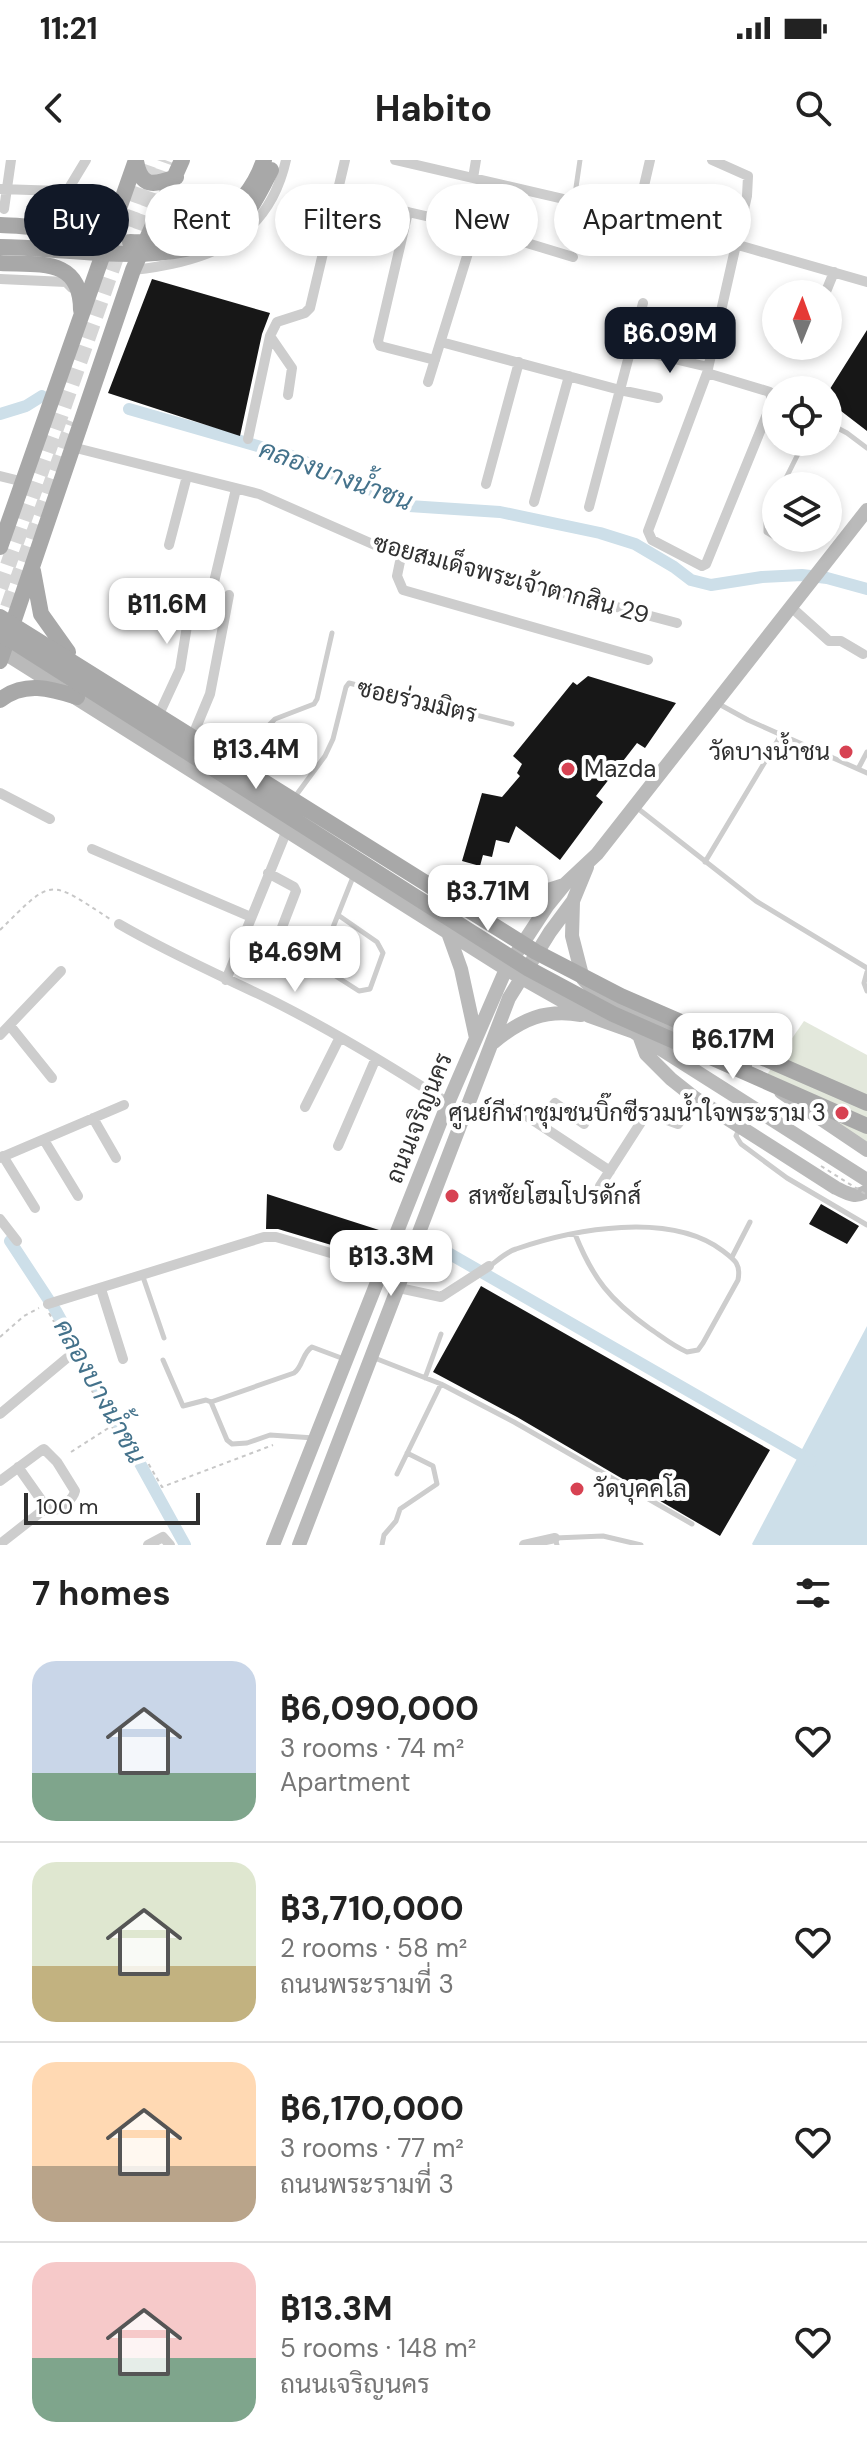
<!DOCTYPE html>
<meta charset="utf-8">
<style>
:root{--surface:#fff;--page:#f2f2f2;--text:#222;--muted:#767676;--line:#e0e0e0;--accent:#111827}
body{margin:0;font-family:"DM Sans",Sarabun,sans-serif;background:var(--page);color:var(--text);height:100vh;display:flex;flex-direction:column;font-size:30px;white-space:nowrap}
*{box-sizing:border-box;margin:0}
p{font-size:26px;color:var(--muted)}
.icon{flex:none;width:44px;height:44px;fill:none;stroke:currentColor;stroke-width:2;stroke-linecap:round;stroke-linejoin:round}
.map{position:relative;height:1385px;overflow:hidden}
.drawer{display:flex;flex-direction:column;background:var(--surface);flex:1}
.drawer>*{flex:none}
.guide{position:absolute;left:24px;top:24px;width:820px;height:72px;display:flex;gap:16px}
.needle{width:52px;rotate:1deg}
.tools{position:absolute;left:762px;top:120px;display:grid;gap:16px}
.tools a{display:grid;place-items:center;width:80px;height:80px;border-radius:50%;background:var(--surface);box-shadow:0 4px 12px #0003;font-size:40px}
.scale{position:absolute;left:24px;bottom:20px;width:176px;box-sizing:border-box;padding-left:8px;border:4px solid #303030;border-top:0;font-size:22px;line-height:28px;white-space:nowrap;color:#303030;-webkit-text-stroke:6px #fff;paint-order:stroke}
.price{position:absolute;translate:-50% -68px;padding:0 18px;border-radius:16px;background:#fff;color:#222;font-size:26px;line-height:52px;filter:drop-shadow(0 2px 4px #0008)}
.price::after{content:'';position:absolute;left:50%;top:48px;width:24px;height:18px;margin-left:-12px;background:inherit;clip-path:polygon(0 0,100% 0,50% 100%)}
.price.current{background:var(--accent);color:#fff}
ul{padding:0;list-style:none}
li{display:flex;align-items:center;gap:24px;height:200px;padding:0 32px}
li+li{border-top:2px solid var(--line)}
li span{display:grid;place-items:center;flex:none;width:224px;height:160px;border-radius:24px;color:#555}
li>.icon{margin-inline-start:auto}
span .icon{width:96px;height:96px;fill:#fffc;stroke-width:1}
li b{font-size:34px}
h2{display:flex;justify-content:space-between;align-items:center;height:96px;padding:0 32px;font-size:34px}
.pill{padding:0 28px;border-radius:36px;background:var(--surface);box-shadow:0 4px 12px #0003;font-size:28px;line-height:72px}
.pill.current{background:var(--accent);color:#fff}
.status{display:flex;justify-content:space-between;align-items:center;height:56px;padding:0 40px;background:var(--surface);direction:ltr}
.status svg{height:22px;fill:currentColor}
header{display:flex;justify-content:space-between;align-items:center;height:104px;padding:0 32px;background:var(--surface);font-size:36px;font-weight:700}
.map>svg:first-child{display:block}
.green{fill:#e3e8dc}
.water{fill:#cddfe9}
.lines{fill:none;stroke-linecap:round;stroke-linejoin:round}
.canal{stroke:#cddfe9;stroke-width:12}
.building{fill:#171717}
.primary-tunnel{stroke:#d6d6d6;stroke-width:16;stroke-dasharray:16 8;stroke-linecap:butt}
.path{stroke:#c7c7c7;stroke-width:2;stroke-dasharray:4 4;stroke-linecap:butt}
.lane{stroke:#cdcdcd;stroke-width:5}
.street{stroke:#cdcdcd;stroke-width:10}
.secondary{stroke:#bababa;stroke-width:14}
.primary{stroke:#a8a8a8;stroke-width:16}
.path-bridge{stroke:#c7c7c7;stroke-width:2;stroke-dasharray:4 4;stroke-linecap:butt}
.primary-bridge{stroke:#a8a8a8;stroke-width:16}
.poi-dot{fill:#d74252;stroke:#fff;stroke-width:3}
.labels{text-anchor:middle;stroke-width:8;stroke-linejoin:round;paint-order:stroke}
.street-label{font-size:24px;fill:#303030;stroke:#fff}
.poi-label{font-size:24px;fill:#303030;stroke:#fff;text-anchor:start}
.water-label{font-size:26px;font-style:italic;fill:#44728b;stroke:#fff}
</style>
<div class="status"><b>11:21</b><svg viewBox="0 0 49 12"><path d="M0 12V9h3v3zM5 12V6h3v6zM10 12V3h3v9zM15 12V0h3v12zM26 1h20v11H26zM47 4h2v5h-2z"/></svg></div>
<header><svg class="icon" aria-label="back" viewBox="0 0 24 24"><path d="M15 5l-7 7 7 7"/></svg>Habito<svg class="icon" aria-label="search" viewBox="0 0 24 24"><circle cx="10" cy="10" r="6"/><path d="M15 15l6 6"/></svg></header>
<div class="map">
<svg width="867" height="1385" viewBox="0 0 867 1385">
<rect width="100%" height="100%" fill="#fff"/>
<path class="green" d="M804,861L867,895V991L766,916Z"/>
<path class="water" d="M867,1166V1385H753L752,1384Z"/>
<g class="lines">
<path class="canal" d="M129,249L289,295L409,346L500,352L600,373L635,384L674,407L691,420L711,425L762,417L802,415L827,418L867,429
M0,254L26,246L42,236
M10,1081L56,1151L185,1385
M436,1086L811,1301"/>
</g>
<path class="building" d="M152,119L270,153L262,174L240,276L108,233Z
M867,170V271L828,241V232Z
M588,516L676,543L645,588L637,583L596,636L603,642L560,700L516,666L509,683L496,680L492,697L483,695L480,706L462,701L482,633L502,637L520,616L517,613L522,604L513,596L573,522L577,525Z
M267,1034L379,1070L368,1096L278,1069H266Z
M821,1044L859,1066L847,1084L809,1064Z
M481,1126L770,1290L720,1376L517,1257L433,1212Z"/>
<g class="lines">
<path class="primary-tunnel" d="M132,93L165,0
M0,428L150,0
M0,470L73,262"/>
<path class="path" d="M0,770C53,718 47,718 110,759
M49,1153L68,1186
M0,1177L24,1156L39,1148
M76,1202L115,1272L127,1267L162,1327L273,1285
M71,1292L110,1267"/>
<path class="lane" d="M574,41L580,0
M828,263L847,273L867,288
M782,326L804,282
M776,339L766,361V372L776,378
M777,378L795,384
M717,543L748,560L867,613
M245,601L263,571L275,559L314,544L317,539L332,473
M858,609L867,592
M297,634L325,596L333,579L346,527L349,523L512,564
M636,647L756,741L867,808
M705,702L781,575
M338,755L377,782L383,793L370,829L359,831L323,808L320,803L322,795L353,717
M867,812L864,823L867,831
M740,967L736,976L741,984L787,1018L867,1065
M732,1097L750,1062
M490,1106C498,1100 506,1092 516,1089C574,1069 670,1051 723,1091C735,1100 741,1104 738,1120L703,1183L698,1190L687,1192C673,1186 661,1176 649,1168C610,1140 593,1119 575,1074
M142,1114L164,1178
M372,1197L441,1224L514,1262L692,1364
M163,1200L183,1246L206,1240L211,1242L227,1280L232,1284L247,1283L270,1275L314,1278
M425,1218L441,1174
M211,1242L294,1213C303,1207 302,1193 312,1187L344,1199
M397,1314L441,1224
M382,1385L384,1375L396,1361L400,1349L437,1324L433,1306L407,1293
M557,1385L555,1378L603,1376L641,1385"/>
<path class="street" d="M395,0L637,56L867,122
M473,18L476,0
M0,29L61,31L69,28L86,0
M369,44L408,52
M4,49L11,0
M637,56L650,0
M133,110C208,102 268,80 286,0
M0,119L66,122L72,128
M825,134L834,112
M270,176L292,208L288,235
M441,182L620,230L658,238
M632,189L708,207
M435,200L380,186L378,181L408,52L478,68L573,97
M707,213L770,232L772,242L706,404L702,406L652,380L648,371L707,213L747,36L748,16L712,0
M428,222L490,22
M248,279L270,176L277,162L305,153L310,148L345,0
M72,287L259,334L377,386L420,395L677,463
M0,316L24,322
M486,324L519,202
M534,342L569,216
M589,347L643,143
M169,385L187,316
M402,392L397,416L403,430L648,500
M214,422L236,329
M791,447L829,481H841L863,494
M161,550L180,509L193,429
M195,570L210,534L229,435
M0,633L50,659
M92,689L251,757
M268,713L294,727L296,731L269,801
M119,764C167,792 217,814 267,838C330,869 389,905 448,943
M226,820L287,670
M11,867L52,918
M0,875L61,811
M305,947L340,877
M516,949L610,1011
M93,958L116,998
M538,963L555,943L584,964
M44,980L78,1036
M338,986L376,898
M3,996L35,1048
M0,998L124,945
M600,1026L645,956L648,953L678,964L695,938
M0,1059L17,1081
M399,1128L441,1137L489,1106
M101,1129L123,1199
M48,1144L264,1077H276L382,1108
M0,1254L67,1198
M0,1321L42,1290L44,1289L57,1302L75,1331C73,1340 59,1351 49,1351L18,1307
M0,1384L46,1348
M148,1385L163,1377L170,1385
M524,1385L555,1378"/>
<path class="secondary" d="M3,492L506,809L589,856L634,872L867,1020
M463,738C501,744 528,737 564,725
M573,742L572,776L583,819
M447,770L461,809L476,878
M584,820L620,856
M612,844L688,875L745,906
M639,875L646,894L671,919L695,938L836,1028C847,1033 855,1039 867,1031
M494,882C522,859 545,849 581,855
M781,932L867,990
M273,1385L448,943L506,809L548,745L565,724L597,694L867,350
M299,1385L509,838L550,772L573,741L587,707"/>
<path class="primary" d="M136,1C141,29 154,25 176,17
M0,65C38,66 86,76 119,53
M0,103C39,105 81,97 81,150
M0,387L136,0
M33,411L41,454L68,492
M0,501L133,110L182,0
M0,540C24,521 50,528 77,537"/>
<path class="path-bridge" d="M821,1006L867,1035"/>
<path class="primary-bridge" d="M130,82C187,85 245,58 264,0
M0,87C65,87 161,108 220,77C245,64 259,34 271,10
M0,457L536,792L621,836L867,943
M0,473L529,809L613,854L867,966"/>
</g>
<g class="poi-dot">
<circle cx="846" cy="592" r="8"/>
<circle cx="568" cy="609" r="8"/>
<circle cx="842" cy="953" r="8"/>
<circle cx="452" cy="1036" r="8"/>
<circle cx="577" cy="1329" r="8"/>
</g>
<g class="labels">
<g class="street-label">
<text transform="translate(511 419) rotate(15)" y="8">ซอยสมเด็จพระเจ้าตากสิน 29</text>
<text transform="translate(417 541) rotate(13)" y="8">ซอยร่วมมิตร</text>
<text transform="translate(419 958) rotate(-68)" y="8">ถนนเจริญนคร</text>
</g>
<g class="poi-label">
<text x="830" y="600" text-anchor="end">วัดบางน้ำชน</text>
<text x="584" y="617">Mazda</text>
<text x="826" y="961" text-anchor="end">ศูนย์กีฬาชุมชนบิ๊กซีรวมน้ำใจพระราม 3</text>
<text x="468" y="1044">สหชัยโฮมโปรดักส์</text>
<text x="593" y="1337">วัดบุคคโล</text>
</g>
<g class="water-label">
<text transform="translate(336 315) rotate(20)" y="9">คลองบางน้ำชน</text>
<text transform="translate(100 1231) rotate(61)" y="9">คลองบางน้ำชน</text>
</g>
</g>
</svg>
<div class="tools">
<a><svg class="needle" viewBox="-14 -14 28 28"><path d="M0-13l5 13h-10z" fill="#e53935"/><path d="M0 13l5-13h-10z" fill="#767676"/></svg></a>
<a><svg class="icon" aria-label="locate" viewBox="0 0 24 24"><circle cx="12" cy="12" r="6"/><path d="M12 2v4M12 18v4M2 12h4M18 12h4"/></svg></a>
<a><svg class="icon" aria-label="layers" viewBox="0 0 24 24"><path d="M12 4l9 5-9 5-9-5zM3 14l9 5 9-5"/></svg></a>
</div>
<div class="scale">100 m</div>
<b class="price current" style="left:670px;top:215px">฿6.09M</b>
<b class="price" style="left:167px;top:486px">฿11.6M</b>
<b class="price" style="left:256px;top:631px">฿13.4M</b>
<b class="price" style="left:488px;top:773px">฿3.71M</b>
<b class="price" style="left:295px;top:834px">฿4.69M</b>
<b class="price" style="left:733px;top:921px">฿6.17M</b>
<b class="price" style="left:391px;top:1138px">฿13.3M</b>
<div class="guide">
<a class="pill current">Buy</a>
<a class="pill">Rent</a>
<a class="pill">Filters</a>
<a class="pill">New</a>
<a class="pill">Apartment</a>
</div>
</div>
<section class="drawer">
<h2>7 homes<svg class="icon" aria-label="filters" viewBox="0 0 24 24"><path d="M4 7h16M4 17h16"/><circle cx="9" cy="7" r="2"/><circle cx="15" cy="17" r="2"/></svg></h2>
<ul>
<li><span style="background:linear-gradient(#c9d6e8 70%,#7fa58c 0)"><svg class="icon" aria-label="home" viewBox="0 0 24 24"><path d="M3 11l9-7 9 7M6 9v11h12V9"/></svg></span><div><b>฿6,090,000</b><p>3 rooms · 74 m²</p><p>Apartment</p></div><svg class="icon" aria-label="heart" viewBox="0 0 24 24"><path d="M12 20l-8-8c-3-5 5-10 8-4 3-6 11-1 8 4z"/></svg></li>
<li><span style="background:linear-gradient(#dfe7d0 65%,#c2b280 0)"><svg class="icon" aria-label="home" viewBox="0 0 24 24"><path d="M3 11l9-7 9 7M6 9v11h12V9"/></svg></span><div><b>฿3,710,000</b><p>2 rooms · 58 m²</p><p>ถนนพระรามที่ 3</p></div><svg class="icon" aria-label="heart" viewBox="0 0 24 24"><path d="M12 20l-8-8c-3-5 5-10 8-4 3-6 11-1 8 4z"/></svg></li>
<li><span style="background:linear-gradient(#ffd9b3 65%,#b9a48a 0)"><svg class="icon" aria-label="home" viewBox="0 0 24 24"><path d="M3 11l9-7 9 7M6 9v11h12V9"/></svg></span><div><b>฿6,170,000</b><p>3 rooms · 77 m²</p><p>ถนนพระรามที่ 3</p></div><svg class="icon" aria-label="heart" viewBox="0 0 24 24"><path d="M12 20l-8-8c-3-5 5-10 8-4 3-6 11-1 8 4z"/></svg></li>
<li><span style="background:linear-gradient(#f6c9c9 60%,#7fa58c 0)"><svg class="icon" aria-label="home" viewBox="0 0 24 24"><path d="M3 11l9-7 9 7M6 9v11h12V9"/></svg></span><div><b>฿13.3M</b><p>5 rooms · 148 m²</p><p>ถนนเจริญนคร</p></div><svg class="icon" aria-label="heart" viewBox="0 0 24 24"><path d="M12 20l-8-8c-3-5 5-10 8-4 3-6 11-1 8 4z"/></svg></li>
</ul>
</section>
